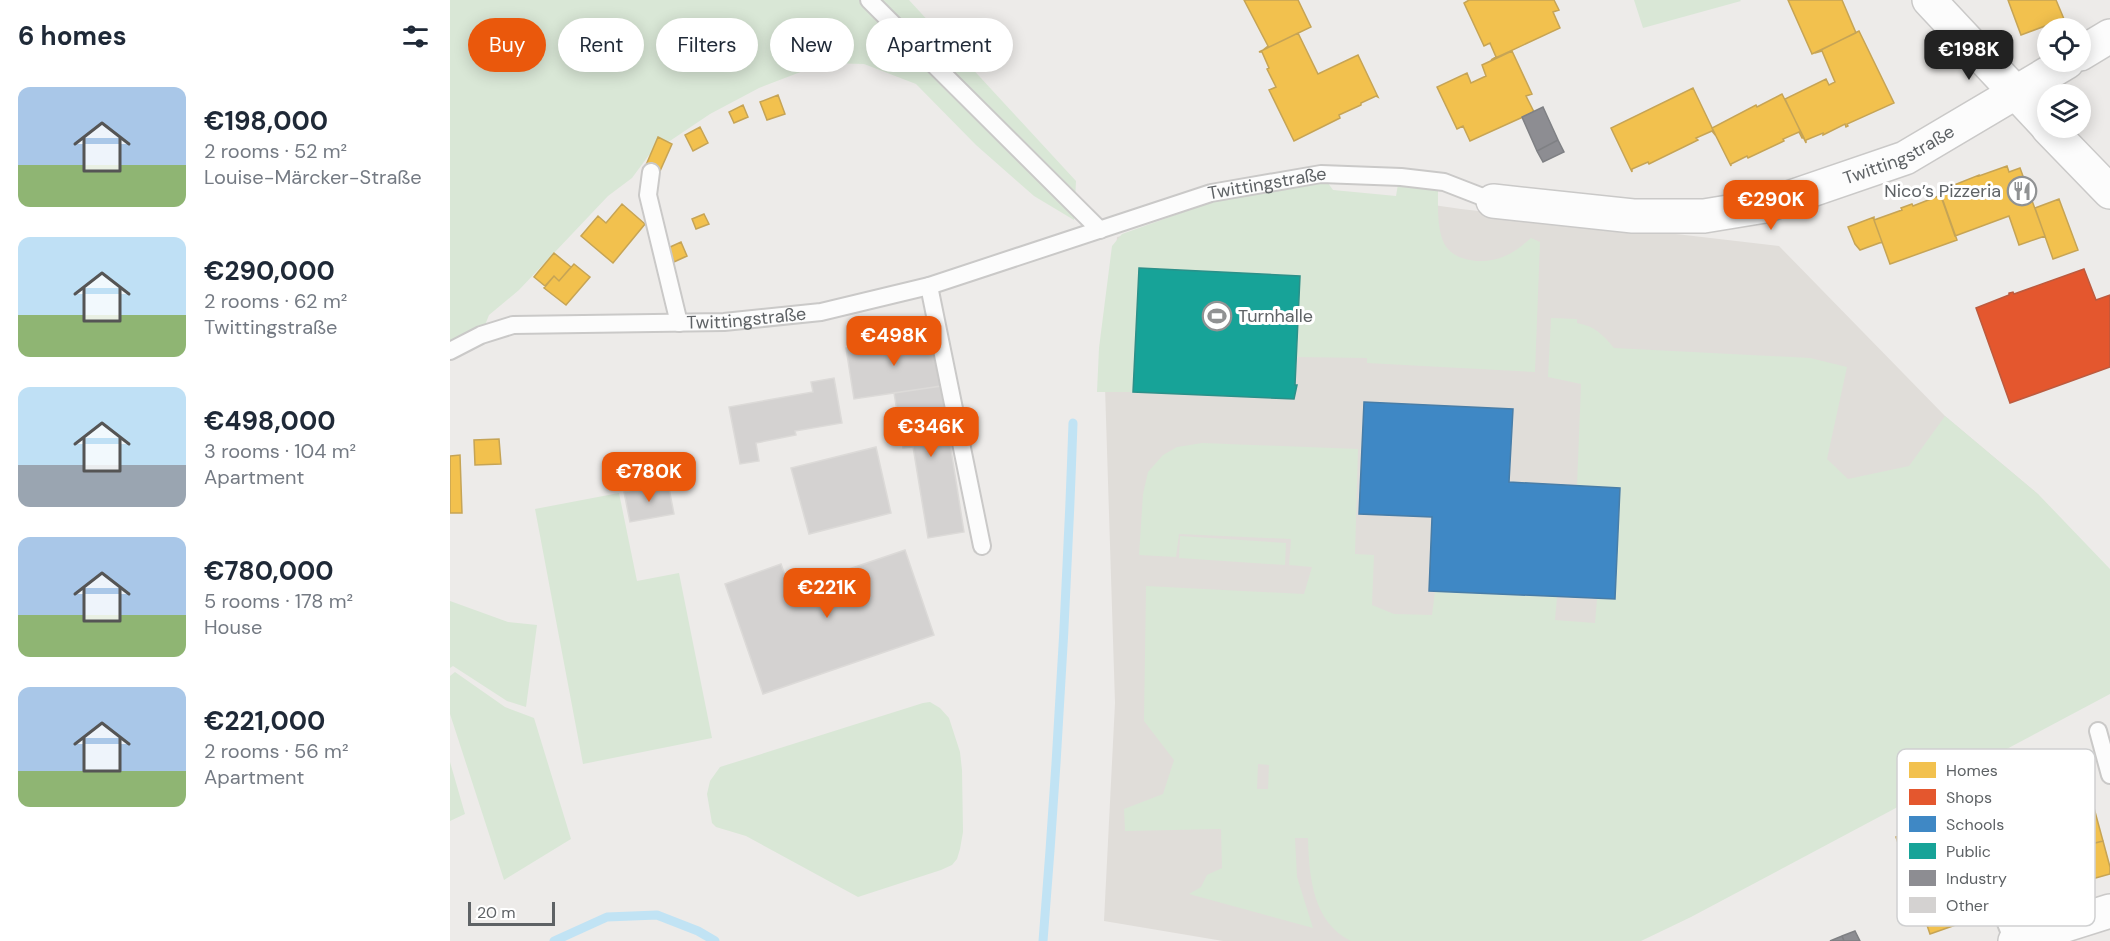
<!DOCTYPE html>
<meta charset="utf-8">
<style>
:root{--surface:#fff;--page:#f6f6f7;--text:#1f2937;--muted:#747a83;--accent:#ea580c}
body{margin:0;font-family:"DM Sans",sans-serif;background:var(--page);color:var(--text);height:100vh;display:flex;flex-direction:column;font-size:22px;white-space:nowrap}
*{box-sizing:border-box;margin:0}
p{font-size:20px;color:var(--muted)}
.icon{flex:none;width:33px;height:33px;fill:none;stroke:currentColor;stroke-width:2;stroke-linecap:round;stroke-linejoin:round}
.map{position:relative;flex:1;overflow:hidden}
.details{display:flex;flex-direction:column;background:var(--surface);width:450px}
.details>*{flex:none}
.guide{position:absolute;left:18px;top:18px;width:570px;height:54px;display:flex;gap:12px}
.controls{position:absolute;left:1587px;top:18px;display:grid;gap:12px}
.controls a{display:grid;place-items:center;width:54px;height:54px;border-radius:50%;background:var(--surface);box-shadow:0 3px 15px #0003;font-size:30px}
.scale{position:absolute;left:18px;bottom:15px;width:87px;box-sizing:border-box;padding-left:6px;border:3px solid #5e6265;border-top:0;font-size:16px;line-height:21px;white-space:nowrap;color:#5e6265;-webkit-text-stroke:4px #fff;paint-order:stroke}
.price{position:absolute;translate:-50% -51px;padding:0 14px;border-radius:12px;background:var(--accent);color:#fff;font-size:20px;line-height:39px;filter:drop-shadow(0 2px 3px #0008)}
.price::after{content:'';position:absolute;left:50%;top:36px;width:18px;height:14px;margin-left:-9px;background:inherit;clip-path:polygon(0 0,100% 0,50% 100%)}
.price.on{background:#222;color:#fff}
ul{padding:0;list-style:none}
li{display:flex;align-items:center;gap:18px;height:150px;padding:0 18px}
li span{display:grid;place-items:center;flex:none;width:168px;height:120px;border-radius:12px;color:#555}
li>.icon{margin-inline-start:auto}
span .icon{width:72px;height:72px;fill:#fffc;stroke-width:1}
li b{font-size:26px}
h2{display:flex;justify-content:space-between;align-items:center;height:72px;padding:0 18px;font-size:26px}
.chip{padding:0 21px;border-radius:27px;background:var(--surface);box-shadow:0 3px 15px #0003;font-size:21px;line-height:54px}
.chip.on{background:var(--accent);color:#fff}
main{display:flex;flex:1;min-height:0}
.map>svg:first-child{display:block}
.education{fill:#e0ddd9}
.green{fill:#d9e7d6;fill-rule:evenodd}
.homes{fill:#f2c14e;stroke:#c6a455;stroke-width:1.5}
.shops{fill:#e4572e;stroke:#bc5a3e;stroke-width:1.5}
.schools{fill:#3f88c5;stroke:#487da8;stroke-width:1.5}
.public{fill:#17a398;stroke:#2c9089;stroke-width:1.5}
.industry{fill:#8d8d92;stroke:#7f8084;stroke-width:1.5}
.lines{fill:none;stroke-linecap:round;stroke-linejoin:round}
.stream{stroke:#c1e3f4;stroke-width:9}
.building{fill:#d4d2d1;stroke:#dcdad8;stroke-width:1.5}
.service-casing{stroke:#cac9c8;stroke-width:20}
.minor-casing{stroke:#cac9c8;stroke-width:36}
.service{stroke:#fcfcfc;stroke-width:16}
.minor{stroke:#fcfcfc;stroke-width:33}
.labels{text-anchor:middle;stroke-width:6;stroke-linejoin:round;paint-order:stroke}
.street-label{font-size:18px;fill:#5e6265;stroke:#fff}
.poi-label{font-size:18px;fill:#5e6265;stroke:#fff;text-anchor:end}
.key{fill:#fff;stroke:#cfd0d1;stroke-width:1.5}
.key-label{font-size:16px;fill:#5e6265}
</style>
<main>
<section class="details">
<h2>6 homes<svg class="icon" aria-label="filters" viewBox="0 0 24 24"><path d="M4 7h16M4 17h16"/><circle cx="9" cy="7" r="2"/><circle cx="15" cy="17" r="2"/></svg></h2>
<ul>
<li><span style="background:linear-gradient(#a9c7e8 65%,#8fb573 0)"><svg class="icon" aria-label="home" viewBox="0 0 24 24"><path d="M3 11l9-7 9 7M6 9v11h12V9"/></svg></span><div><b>€198,000</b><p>2 rooms · 52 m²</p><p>Louise-Märcker-Straße</p></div></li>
<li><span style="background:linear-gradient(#bfe0f5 65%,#8fb573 0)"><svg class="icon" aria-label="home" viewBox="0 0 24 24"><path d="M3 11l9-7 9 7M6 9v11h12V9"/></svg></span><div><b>€290,000</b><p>2 rooms · 62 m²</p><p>Twittingstraße</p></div></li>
<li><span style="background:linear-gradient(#bfe0f5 65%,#9aa5b1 0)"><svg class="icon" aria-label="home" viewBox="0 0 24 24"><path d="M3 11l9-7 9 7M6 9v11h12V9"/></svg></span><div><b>€498,000</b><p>3 rooms · 104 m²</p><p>Apartment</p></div></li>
<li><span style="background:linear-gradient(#a9c7e8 65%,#8fb573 0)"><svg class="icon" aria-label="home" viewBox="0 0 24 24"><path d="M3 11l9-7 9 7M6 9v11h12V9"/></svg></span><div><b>€780,000</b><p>5 rooms · 178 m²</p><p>House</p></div></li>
<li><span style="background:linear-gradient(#a9c7e8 70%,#8fb573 0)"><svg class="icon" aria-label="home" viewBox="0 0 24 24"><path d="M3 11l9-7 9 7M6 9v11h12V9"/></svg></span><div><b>€221,000</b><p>2 rooms · 56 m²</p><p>Apartment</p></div></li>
</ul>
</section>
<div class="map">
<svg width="1660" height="941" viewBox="0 0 1660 941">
<rect width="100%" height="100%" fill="#edebe9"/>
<path class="education" d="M866,188L1011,209L1329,246L1495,416L1589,495L1412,517L1181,941H773L654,921L665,703L655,387L667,237Z"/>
<path class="green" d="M0,0H459L626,181L624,220L584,196L526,145L466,84L414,64L374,63L309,88L260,114L199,155L182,178L158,196L69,290L39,315L31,335L0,351Z
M1184,0H1290L1291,1L1193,28Z
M878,183L883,190L946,196L948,184L988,190C988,206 987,226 993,241C1002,263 1035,265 1055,256C1065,252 1073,245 1081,238L1090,242L1085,372L917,363V358L846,357L849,276L689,268L683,392H647L649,348L662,246L672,234L773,198L808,190Z
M1101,318L1127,319V323C1145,326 1153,335 1164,348L1360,358L1397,367L1377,459L1398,479L1459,466L1495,416L1589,495L1660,569V694L1241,917L1191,941H901C862,922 859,875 858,838H845L847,877L863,928L739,894L751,887L757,875L772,868L771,829L675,831L674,809L713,794L724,760L694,721L696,586L854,594L862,567L839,565L841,539L729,534L726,557L689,555L693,494L698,472L713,455L727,447L752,443L908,449L905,554L924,555L922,605L944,614L982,615L985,591L1107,597L1105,620L1145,623L1147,599H1165L1170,488L1127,486L1131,384L1098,377ZM808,764L819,765L818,789H807Z
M169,493L187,581L229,573L262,738L133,764L85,509Z
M730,536L836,543L835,565L729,558Z
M0,601L58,622L87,625L76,707L57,701L3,666L0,668Z
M5,672L55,707L84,718L121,839L54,880L0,714V676Z
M480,702L490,708L499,718L510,752L512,770L513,832L510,849L507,859L502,865L491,870L408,897L296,836L266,827L262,823L257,794L260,781L270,767L473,703Z
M0,762L15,814L0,821Z"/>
<path class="homes" d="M794,0H848L861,27L813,50L818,46Z
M1019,0H1104L1109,10L1103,12L1110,28L1041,60L1046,57L1040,43L1034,46L1014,3Z
M1338,0H1392L1406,33L1362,54Z
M1558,0H1606L1614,19L1571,35Z
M1409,31L1444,103L1397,124L1398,126L1396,127L1395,124L1373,135V133L1356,140V143L1335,99L1376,79L1379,85L1385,82L1372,51L1365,53Z
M848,33L868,74L908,55L928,97L926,96L911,103V105L889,115L890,118L844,141L819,90L826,87L817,69L819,68L812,52H809Z
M1062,51L1082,94L1076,96L1084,112L1020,141L1013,126L1007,129L987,87L1017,73L1021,83L1036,76L1032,65Z
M1243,88L1266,136L1262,131L1246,138L1248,140L1199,164L1198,162L1182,169V172L1161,128Z
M1332,94L1354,138H1352L1349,132L1333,139L1334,141L1298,158L1297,156L1281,164V166L1262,128L1306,105L1307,107Z
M328,95L335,114L317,120L310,102Z
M293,105L298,117L284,123L279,112Z
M250,127L258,143L243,151L235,135Z
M208,137L222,144L210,171L196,165Z
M1557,166L1559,172L1570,168L1595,236L1569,245L1559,216L1505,236L1489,191L1529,175V176Z
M1491,195L1507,240L1440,264L1424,220L1452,210L1451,208L1462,204L1463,206Z
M1609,199L1628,250L1603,259L1585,208Z
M172,204L195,224L163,263L131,236L148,216L156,223Z
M254,214L259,224L246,229L242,219Z
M1424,217V220L1432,242L1410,250L1405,244L1398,227Z
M231,242L237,256L224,262L218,248Z
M104,253L121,267L109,281L104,276L95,286L84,277Z
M124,264L140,277L116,305L94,288L104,276L109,281Z
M49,439L51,464L25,465L24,440Z
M10,455L12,513H0V456Z
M1644,808L1653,841L1614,851L1605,818Z
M1483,825L1495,857L1457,870L1446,837Z
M1653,841L1660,867V874L1624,884L1614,851Z
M1506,889L1517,921L1480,934L1469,902Z"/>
<path class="shops" d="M1634,269L1646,300L1660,295V367L1560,403L1526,308L1559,295V293L1563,292L1564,294Z"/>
<path class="schools" d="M914,402L1063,409L1059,482L1170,488L1165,599L979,591L982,517L909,514Z"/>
<path class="public" d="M689,268L850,276L845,385H847L844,399L683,392Z"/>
<path class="industry" d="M1093,107L1108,140L1087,151L1072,117Z
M1108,140L1114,152L1093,162L1087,151Z
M1405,931L1410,941H1394L1392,936Z
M1392,936L1394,941H1380Z"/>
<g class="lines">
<path class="stream" d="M104,941L157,917L207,915L248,931L265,941
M593,941C607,769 617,596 623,423"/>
</g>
<path class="building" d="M483,334L491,386L404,399L396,348Z
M384,378L392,423L345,431L346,435L306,443L309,461L290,464L279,407L363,392L361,382Z
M491,386L514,532L478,538L463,447L453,448L444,393Z
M426,447L441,513L359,534L341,468Z
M218,483L224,514L180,522L174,492Z
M455,550L484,635L313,694L275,584L331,564L340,589Z"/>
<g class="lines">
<g class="service-casing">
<g id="service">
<path d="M419,0L650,230"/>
<path d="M201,172L198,195L229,323"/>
<path d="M479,286L532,546"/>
<path id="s1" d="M0,351L31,335L63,325L274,322L371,312L479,286L761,193L871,174L951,177L994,182L1043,201"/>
<path d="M1648,731L1660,775"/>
<path d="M1511,809L1563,941"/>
</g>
</g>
<g class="minor-casing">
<g id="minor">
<path d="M1479,0L1598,127"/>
<path d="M1630,54L1660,36"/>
<path d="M1598,128L1660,192"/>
<path id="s2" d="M1043,201L1183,216H1254L1315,206L1455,158L1617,62"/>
<path d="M1565,941L1660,911"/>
</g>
</g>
<use href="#service" class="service"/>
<use href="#minor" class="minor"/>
</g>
<defs>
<g id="restaurant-ring" transform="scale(1.5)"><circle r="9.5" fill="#fff" stroke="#909293" stroke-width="1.5"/><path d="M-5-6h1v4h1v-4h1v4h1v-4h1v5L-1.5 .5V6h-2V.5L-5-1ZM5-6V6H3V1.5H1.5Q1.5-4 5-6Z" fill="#909293"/></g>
<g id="stadium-ring" transform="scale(1.5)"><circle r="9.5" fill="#fff" stroke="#909293" stroke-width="1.5"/><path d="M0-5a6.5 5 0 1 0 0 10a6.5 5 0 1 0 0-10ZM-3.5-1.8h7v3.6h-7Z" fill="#909293"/></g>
</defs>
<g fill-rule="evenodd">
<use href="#restaurant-ring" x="1572" y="191"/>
<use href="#stadium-ring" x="767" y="316"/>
</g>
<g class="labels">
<g class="street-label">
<text dy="6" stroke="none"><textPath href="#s2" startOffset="417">Twittingstraße</textPath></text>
<text dy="6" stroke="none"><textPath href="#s1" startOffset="842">Twittingstraße</textPath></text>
<text dy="6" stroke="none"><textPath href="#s1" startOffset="302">Twittingstraße</textPath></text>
</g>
<g class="poi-label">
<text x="1551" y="197">Nico’s Pizzeria</text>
<text x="788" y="322" text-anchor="start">Turnhalle</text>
</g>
</g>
<rect x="1447" y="749" width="198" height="177" rx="9" class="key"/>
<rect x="1459" y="762" width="27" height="16" fill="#f2c14e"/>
<rect x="1459" y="789" width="27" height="16" fill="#e4572e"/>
<rect x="1459" y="816" width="27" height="16" fill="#3f88c5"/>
<rect x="1459" y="843" width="27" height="16" fill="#17a398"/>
<rect x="1459" y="870" width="27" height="16" fill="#8d8d92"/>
<rect x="1459" y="897" width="27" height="16" fill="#d4d2d1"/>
<g class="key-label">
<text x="1496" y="776">Homes</text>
<text x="1496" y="803">Shops</text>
<text x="1496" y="830">Schools</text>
<text x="1496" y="857">Public</text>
<text x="1496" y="884">Industry</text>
<text x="1496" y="911">Other</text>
</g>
</svg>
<div class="controls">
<a><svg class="icon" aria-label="locate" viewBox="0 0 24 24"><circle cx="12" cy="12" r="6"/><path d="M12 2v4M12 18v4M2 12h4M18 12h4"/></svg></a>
<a><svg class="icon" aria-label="layers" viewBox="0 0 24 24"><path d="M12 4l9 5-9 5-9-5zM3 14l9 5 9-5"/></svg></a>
</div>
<div class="scale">20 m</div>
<b class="price on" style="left:1519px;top:81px">€198K</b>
<b class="price" style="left:1321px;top:231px">€290K</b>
<b class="price" style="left:444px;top:367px">€498K</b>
<b class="price" style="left:481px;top:458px">€346K</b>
<b class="price" style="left:199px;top:503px">€780K</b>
<b class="price" style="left:377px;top:619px">€221K</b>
<div class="guide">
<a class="chip on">Buy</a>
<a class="chip">Rent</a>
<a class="chip">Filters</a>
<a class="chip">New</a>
<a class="chip">Apartment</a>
</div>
</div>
</main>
